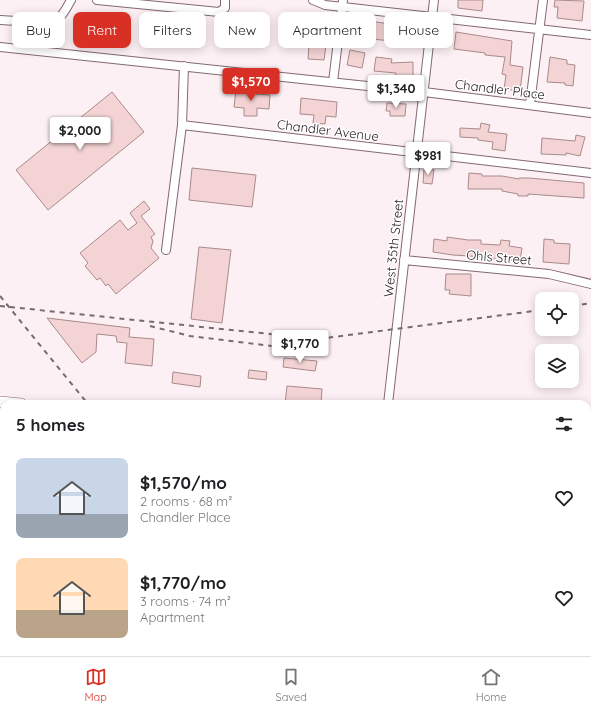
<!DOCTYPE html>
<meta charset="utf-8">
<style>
:root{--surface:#fff;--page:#f6f6f6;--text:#202124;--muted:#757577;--line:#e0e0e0;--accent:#d93025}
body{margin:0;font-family:Quicksand,sans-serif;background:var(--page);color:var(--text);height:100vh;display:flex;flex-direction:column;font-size:15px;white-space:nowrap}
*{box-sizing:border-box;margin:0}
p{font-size:13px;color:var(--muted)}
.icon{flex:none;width:22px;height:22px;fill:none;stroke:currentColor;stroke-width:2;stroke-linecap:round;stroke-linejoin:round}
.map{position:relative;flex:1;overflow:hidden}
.details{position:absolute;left:0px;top:400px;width:591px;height:256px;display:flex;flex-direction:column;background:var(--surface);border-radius:12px 12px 0 0;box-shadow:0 2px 10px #0003}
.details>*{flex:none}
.guide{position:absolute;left:12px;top:12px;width:567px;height:36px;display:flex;gap:8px}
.controls{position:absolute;left:535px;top:292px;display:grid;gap:8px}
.controls a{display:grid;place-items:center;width:44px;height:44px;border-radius:8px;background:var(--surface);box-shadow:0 2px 10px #0003;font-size:20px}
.price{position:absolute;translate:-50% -34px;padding:0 9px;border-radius:4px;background:#fff;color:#222;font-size:13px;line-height:26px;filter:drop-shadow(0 1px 2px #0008)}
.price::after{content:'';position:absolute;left:50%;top:24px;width:12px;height:9px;margin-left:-6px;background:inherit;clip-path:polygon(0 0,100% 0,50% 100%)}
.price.selected{background:var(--accent);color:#fff}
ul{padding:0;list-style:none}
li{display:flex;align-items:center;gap:12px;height:100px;padding:0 16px}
li span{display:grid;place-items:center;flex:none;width:112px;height:80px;border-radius:8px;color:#555}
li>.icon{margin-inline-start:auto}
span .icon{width:48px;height:48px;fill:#fffc;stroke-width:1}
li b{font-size:17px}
h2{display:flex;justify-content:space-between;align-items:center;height:48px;padding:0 16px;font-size:17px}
.pill{padding:0 14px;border-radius:8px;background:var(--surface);box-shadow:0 2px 10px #0003;font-size:14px;line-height:36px}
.pill.selected{background:var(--accent);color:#fff}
.tab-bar{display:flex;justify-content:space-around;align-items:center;height:56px;border-top:1px solid var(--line);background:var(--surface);font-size:11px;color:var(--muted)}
.tab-bar a{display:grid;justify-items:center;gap:2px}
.tab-bar .selected{color:var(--accent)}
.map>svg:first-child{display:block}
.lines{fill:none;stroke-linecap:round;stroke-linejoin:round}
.stream{stroke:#a28daa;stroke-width:2}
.building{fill:#f3d3d3;stroke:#a88b8b}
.street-casing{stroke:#836871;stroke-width:10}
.secondary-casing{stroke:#836871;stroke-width:12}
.street{stroke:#fff;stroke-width:8}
.secondary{stroke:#fff;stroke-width:11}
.rail{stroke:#766a6e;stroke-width:2;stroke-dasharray:5 5;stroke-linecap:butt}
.labels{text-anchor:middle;stroke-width:3;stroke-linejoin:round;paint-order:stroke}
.street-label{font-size:13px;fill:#24191d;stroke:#fff}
</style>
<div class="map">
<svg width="591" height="656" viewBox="0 0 591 656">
<rect width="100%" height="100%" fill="#fdf0f4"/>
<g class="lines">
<path class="stream" d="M587,434H588
M338,652V656"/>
</g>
<path class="building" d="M458,0H483L482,11L458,8Z
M555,0L584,1L582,21L557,18L558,7H554Z
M362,20L404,26L402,42L361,38Z
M456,32L512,41L510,65L523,67L520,91L504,89L506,75L502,74L505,57L485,55V53L454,49Z
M309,44L326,45L324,60L308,59Z
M350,50L365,53L362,68L347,65Z
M376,57L392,59L391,63L413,62V76H396V73L374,71Z
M550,57L567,60V64L575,65L573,86L565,85V83L547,82Z
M248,88H256V94L270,95L269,109L257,108V116H244V108L234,107L236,90L247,91Z
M112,92L144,132L48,210L16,170Z
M301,98L337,102L336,117L326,116L325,124L313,123L314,115L300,114Z
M387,103L406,104L405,116H390V111H386Z
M481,123L490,125L488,132L507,134L505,151L492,149L493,142L478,140V138L460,137V128L480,129Z
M576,135L585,137L580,156L566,153V155L541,154L542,138L575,141Z
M192,168L256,175L252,207L189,200Z
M424,169L434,170L432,184L423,183Z
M469,173L482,174V176H502L519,179V178H529L584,183V198L528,194V196H518V194L502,191V189H468Z
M144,201L150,209L141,216L155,234L151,237L153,241L151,248L159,258L116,294L108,284L106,286L100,278L97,280L85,266L88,263L80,253L120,220L128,230L137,223L130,213Z
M447,237L468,240H481V244L500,245L501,240L510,241L509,246L522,248L520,261L484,258V257L453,255L433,252L434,239L447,241Z
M544,239L554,240V243L570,244L569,264L543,262Z
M199,247L231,250L222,323L191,319Z
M446,274H471V296L449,294L450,290H445Z
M47,318L130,328L129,337L154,339L152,366L125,363L127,343L117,342L116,336L97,334L96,352L82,363Z
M284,358L317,361L315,371L283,367Z
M249,370L267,372L266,380L248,378Z
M173,372L201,376L200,387L172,383Z
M287,386L322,389L321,404H285Z"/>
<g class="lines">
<g class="street-casing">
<path id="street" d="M97,0L219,12L225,8V0
M313,0L325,5L591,35
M0,20L50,23C62,18 65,11 71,0
M0,47L424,92L591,113
M333,82L343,0
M530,104L543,0
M182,125L591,173
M166,250L182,125L184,66
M404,260L549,274L591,284
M388,404L434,0
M587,561H591
M397,652L400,656
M438,656L440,652"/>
</g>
<g class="secondary-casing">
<path id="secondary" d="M0,402L21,404
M587,496L591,466
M570,656V652"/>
</g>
<use href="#street" class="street"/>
<use href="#secondary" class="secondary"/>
<path class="rail" d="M0,296L88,404
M0,306L318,339L542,310
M572,306L591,303
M150,326L190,336L321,352
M283,652L286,656"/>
</g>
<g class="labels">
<g class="street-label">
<text transform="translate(500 89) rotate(7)" y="5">Chandler Place</text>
<text transform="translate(328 130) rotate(7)" y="5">Chandler Avenue</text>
<text transform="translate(393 248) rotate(-84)" y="5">West 35th Street</text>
<text transform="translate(499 257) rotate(5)" y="5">Ohls Street</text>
</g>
</g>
</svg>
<div class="controls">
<a><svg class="icon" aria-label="locate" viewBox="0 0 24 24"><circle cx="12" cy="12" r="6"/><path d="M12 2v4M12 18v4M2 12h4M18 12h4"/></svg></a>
<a><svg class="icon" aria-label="layers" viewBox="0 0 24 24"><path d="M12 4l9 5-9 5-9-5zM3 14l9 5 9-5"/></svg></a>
</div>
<b class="price selected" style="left:251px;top:102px">$1,570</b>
<b class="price" style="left:396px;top:109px">$1,340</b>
<b class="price" style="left:80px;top:151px">$2,000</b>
<b class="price" style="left:428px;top:176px">$981</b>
<b class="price" style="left:300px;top:364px">$1,770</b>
<div class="guide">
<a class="pill">Buy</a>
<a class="pill selected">Rent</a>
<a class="pill">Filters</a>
<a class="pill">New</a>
<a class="pill">Apartment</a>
<a class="pill">House</a>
</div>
<section class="details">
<h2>5 homes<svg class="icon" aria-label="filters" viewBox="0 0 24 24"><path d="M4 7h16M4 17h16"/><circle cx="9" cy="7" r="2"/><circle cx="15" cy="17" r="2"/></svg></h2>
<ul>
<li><span style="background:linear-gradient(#c9d6e8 70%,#9aa5b1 0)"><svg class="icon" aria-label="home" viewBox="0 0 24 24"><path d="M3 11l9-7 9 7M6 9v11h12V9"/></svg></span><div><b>$1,570/mo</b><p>2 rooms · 68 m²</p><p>Chandler Place</p></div><svg class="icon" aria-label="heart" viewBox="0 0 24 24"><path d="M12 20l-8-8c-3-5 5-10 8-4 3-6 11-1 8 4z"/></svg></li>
<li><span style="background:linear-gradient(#ffd9b3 65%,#b9a48a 0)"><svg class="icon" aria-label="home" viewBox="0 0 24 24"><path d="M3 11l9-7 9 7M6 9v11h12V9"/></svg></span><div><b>$1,770/mo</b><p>3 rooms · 74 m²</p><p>Apartment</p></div><svg class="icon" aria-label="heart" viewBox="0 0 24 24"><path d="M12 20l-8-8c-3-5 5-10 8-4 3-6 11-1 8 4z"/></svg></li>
</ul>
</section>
</div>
<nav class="tab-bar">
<a class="selected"><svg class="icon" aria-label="map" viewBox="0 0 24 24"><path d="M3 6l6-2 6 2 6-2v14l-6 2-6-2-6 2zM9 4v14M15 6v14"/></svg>Map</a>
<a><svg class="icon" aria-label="saved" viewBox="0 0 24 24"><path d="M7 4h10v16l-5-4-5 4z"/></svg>Saved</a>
<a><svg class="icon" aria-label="home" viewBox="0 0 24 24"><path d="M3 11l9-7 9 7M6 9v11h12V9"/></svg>Home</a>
</nav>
